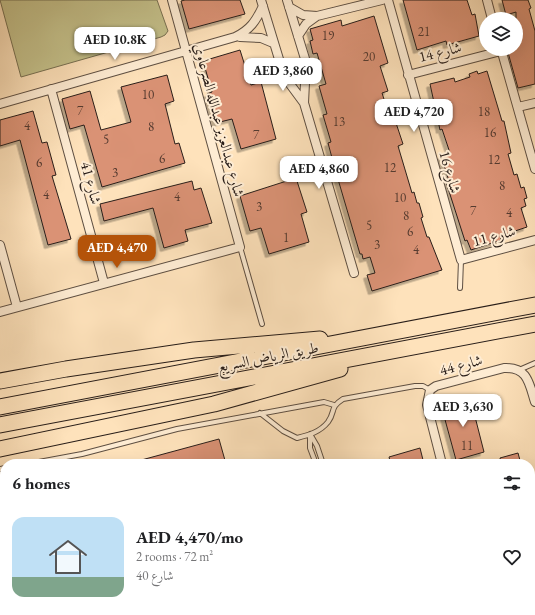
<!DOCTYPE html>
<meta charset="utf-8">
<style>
:root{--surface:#fff;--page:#f2f2f2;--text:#202124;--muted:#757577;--accent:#b45309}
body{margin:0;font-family:"EB Garamond",Amiri,serif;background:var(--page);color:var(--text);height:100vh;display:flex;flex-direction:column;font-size:15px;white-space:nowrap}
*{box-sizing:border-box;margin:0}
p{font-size:13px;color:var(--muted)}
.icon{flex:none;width:22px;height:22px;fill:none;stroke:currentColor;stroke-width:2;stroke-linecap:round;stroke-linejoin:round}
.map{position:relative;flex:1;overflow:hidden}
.details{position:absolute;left:0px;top:459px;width:535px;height:156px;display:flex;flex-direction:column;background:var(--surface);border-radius:16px 16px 0 0;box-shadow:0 4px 16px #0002}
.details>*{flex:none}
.tools{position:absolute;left:479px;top:12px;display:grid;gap:8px}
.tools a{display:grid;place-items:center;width:44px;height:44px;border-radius:50%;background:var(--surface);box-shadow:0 4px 16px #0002;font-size:20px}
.price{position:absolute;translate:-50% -34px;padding:0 9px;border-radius:8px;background:#fff;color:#222;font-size:13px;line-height:26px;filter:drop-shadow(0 1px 2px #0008)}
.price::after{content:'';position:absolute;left:50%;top:24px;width:12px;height:9px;margin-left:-6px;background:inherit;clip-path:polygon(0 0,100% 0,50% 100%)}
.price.on{background:var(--accent);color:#fff}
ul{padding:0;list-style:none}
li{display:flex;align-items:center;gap:12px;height:100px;padding:0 12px}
li span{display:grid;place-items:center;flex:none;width:112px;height:80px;border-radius:12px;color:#555}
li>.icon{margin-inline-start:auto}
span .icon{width:48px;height:48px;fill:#fffc;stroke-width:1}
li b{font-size:17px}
h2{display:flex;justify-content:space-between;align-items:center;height:48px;padding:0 12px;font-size:17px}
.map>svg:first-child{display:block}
.green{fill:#c5c28c;stroke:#777052}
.building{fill:#da9275;stroke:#291e19;filter:url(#shadow)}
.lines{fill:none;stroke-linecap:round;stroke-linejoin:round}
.lane-casing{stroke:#5e4f42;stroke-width:6}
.street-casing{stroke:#5e4f42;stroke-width:10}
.highway-casing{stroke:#291e19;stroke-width:17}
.lane{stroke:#feecd3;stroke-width:4}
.street{stroke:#feecd3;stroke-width:8}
.highway{stroke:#fee2bb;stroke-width:15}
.labels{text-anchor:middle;stroke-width:4;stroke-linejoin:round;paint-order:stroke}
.number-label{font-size:13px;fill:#553b30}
.street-label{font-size:15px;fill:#291e19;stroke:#feecd3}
</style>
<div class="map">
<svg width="535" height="615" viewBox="0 0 535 615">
<defs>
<filter id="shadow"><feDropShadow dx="-3.5" dy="3.5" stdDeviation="0" flood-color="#0004"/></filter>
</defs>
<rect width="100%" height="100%" fill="#fee2bb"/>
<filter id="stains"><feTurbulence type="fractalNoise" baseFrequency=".005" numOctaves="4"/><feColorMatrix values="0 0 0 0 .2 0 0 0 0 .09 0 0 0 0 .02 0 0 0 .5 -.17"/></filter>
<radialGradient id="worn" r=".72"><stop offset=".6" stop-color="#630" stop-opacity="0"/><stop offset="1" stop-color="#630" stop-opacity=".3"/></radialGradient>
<path class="green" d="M0,0H157L168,31L165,35L161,37L21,77Z"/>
<path class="building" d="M185,0H240L245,14L189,29L181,1Z
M403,0H467L472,15L475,14L479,36L447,45L446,41L417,50Z
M502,0H528L531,8L529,9L535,31V84L518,88L507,49H516V12L506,15Z
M374,16L388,63L380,66L388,91L382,93L392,124L396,123L403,144L398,146L412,193L414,192L417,203H419L423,217L421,218L427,237H429L442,270L372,291L367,275L375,273L370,257L363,259L362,254H360L335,169L328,143L331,142L323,115L327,114L319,86L326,84L317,53L313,54L310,41L313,40L310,29L341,20L342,26Z
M240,50L251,85L261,82L276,139L241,149L232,119L216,123L207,94L212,92L203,61Z
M477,71L478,74L487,71L502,121H504L511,153L508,154L514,175L517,174L521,188L524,187L527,198L524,199L526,206L521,208L527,227L500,236L501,240L471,250L467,240L465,241L446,182L449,181L441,156L450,153L442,129L440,130L430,84L454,78L455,82L470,77L469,74Z
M167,75L174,101L165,104L175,144L179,143L185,163L102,187L84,125L70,129L62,99L90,91L101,130L131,122L121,87Z
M33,111L42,143L47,142L56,175L52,176L71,239L48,245L20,140L0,146V120Z
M296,178L307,212L301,214L309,242L269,254L261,228L250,231L240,196Z
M192,181L194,190L201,188L212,223L185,230L188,241L164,248L153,208L104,221L100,204Z
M470,397L484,452L456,460L441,405Z
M219,439L226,464H134V462Z
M420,448L424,464H391L389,457Z
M518,453L521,464H501L500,458Z"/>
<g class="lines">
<g class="lane-casing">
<path id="lane" d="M240,247L262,324
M460,288L461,260
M519,370L535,363
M260,413L283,431L297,438C309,435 320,432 328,422C336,411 329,408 343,399L415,386H423L430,390
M310,434L317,446L323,464
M310,435V448L316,464
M28,464L82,454L177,429L324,402L334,405
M0,469L5,468
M0,544L5,543"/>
</g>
<g class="street-casing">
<path id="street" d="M261,0L282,69L287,80L304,103
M287,0L306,62L304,103L354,273
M388,0L461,260L535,240
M487,0L492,19
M289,7L303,15L317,16L382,0
M298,36L306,24L317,16
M240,37L261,38L273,43
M501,49L535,169
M283,71L286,74L295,76L303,72L305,64
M408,75L501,51
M51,89L104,283
M0,104L235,37C250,30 256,21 263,6
M518,107L535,103
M0,245L17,307
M0,312L240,247L172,0
M442,464L427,405L430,390L436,386L504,368C528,367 529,383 535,402
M0,563L5,562
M90,610L91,615
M185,610L187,615
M282,610L283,615
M368,610L370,615
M391,610L393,615
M481,610L483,615"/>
</g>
<g class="highway-casing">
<path id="highway" d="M0,381L66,369L194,350L320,339
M0,407L535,305
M0,425L535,324
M0,449L214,404L340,369"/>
</g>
<use href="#lane" class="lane"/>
<use href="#street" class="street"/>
<use href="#highway" class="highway"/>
</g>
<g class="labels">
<g class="number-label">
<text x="424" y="36">21</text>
<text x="328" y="40">19</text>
<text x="369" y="61">20</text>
<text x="148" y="99">10</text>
<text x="80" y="115">7</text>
<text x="484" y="116">18</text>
<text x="339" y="126">13</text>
<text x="27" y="130">4</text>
<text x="151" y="131">8</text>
<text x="490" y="137">16</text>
<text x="256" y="139">7</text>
<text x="106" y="144">5</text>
<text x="162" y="163">6</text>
<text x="494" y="164">12</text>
<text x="39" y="167">6</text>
<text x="390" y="172">12</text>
<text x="115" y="177">3</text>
<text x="502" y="190">8</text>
<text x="46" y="199">4</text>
<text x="177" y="201">4</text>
<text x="400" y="202">10</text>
<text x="259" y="211">3</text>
<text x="473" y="215">7</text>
<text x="509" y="217">4</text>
<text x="406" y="220">8</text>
<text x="369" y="230">5</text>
<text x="410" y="236">6</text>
<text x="286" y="242">1</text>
<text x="377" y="249">3</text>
<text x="416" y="254">4</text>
<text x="467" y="450">11</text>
</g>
<g class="street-label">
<text transform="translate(440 52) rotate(-14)" y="5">شارع 14</text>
<text transform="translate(219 120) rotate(75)" y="5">شارع عبدالعزيز عبدالله الصرعاوي</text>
<text transform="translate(450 172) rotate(74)" y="5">شارع 16</text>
<text transform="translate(91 183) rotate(75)" y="5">شارع 41</text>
<text transform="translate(494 236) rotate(-15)" y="5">شارع 11</text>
<text transform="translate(268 357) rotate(-11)" y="5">طريق الرياض السريع</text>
<text transform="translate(461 365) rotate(-15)" y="5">شارع 44</text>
</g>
</g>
<rect width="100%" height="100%" filter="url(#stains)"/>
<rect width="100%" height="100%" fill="url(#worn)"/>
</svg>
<div class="tools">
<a><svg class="icon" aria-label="layers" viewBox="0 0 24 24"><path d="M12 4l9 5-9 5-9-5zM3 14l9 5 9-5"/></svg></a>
</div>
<b class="price" style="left:115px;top:61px">AED 10.8K</b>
<b class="price" style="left:283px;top:92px">AED 3,860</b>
<b class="price" style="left:414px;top:133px">AED 4,720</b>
<b class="price" style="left:319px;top:190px">AED 4,860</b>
<b class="price on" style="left:117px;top:269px">AED 4,470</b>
<b class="price" style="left:463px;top:428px">AED 3,630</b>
<section class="details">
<h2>6 homes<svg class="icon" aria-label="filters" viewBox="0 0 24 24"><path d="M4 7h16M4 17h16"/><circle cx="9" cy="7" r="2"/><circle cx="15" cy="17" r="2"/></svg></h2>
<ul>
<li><span style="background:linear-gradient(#bfe0f5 75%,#7fa58c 0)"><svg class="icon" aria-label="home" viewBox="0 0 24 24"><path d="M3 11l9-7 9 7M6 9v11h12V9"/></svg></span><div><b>AED 4,470/mo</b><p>2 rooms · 72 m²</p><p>شارع 40</p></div><svg class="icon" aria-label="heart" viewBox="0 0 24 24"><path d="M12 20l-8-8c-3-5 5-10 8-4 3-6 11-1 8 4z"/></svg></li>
</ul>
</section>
</div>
